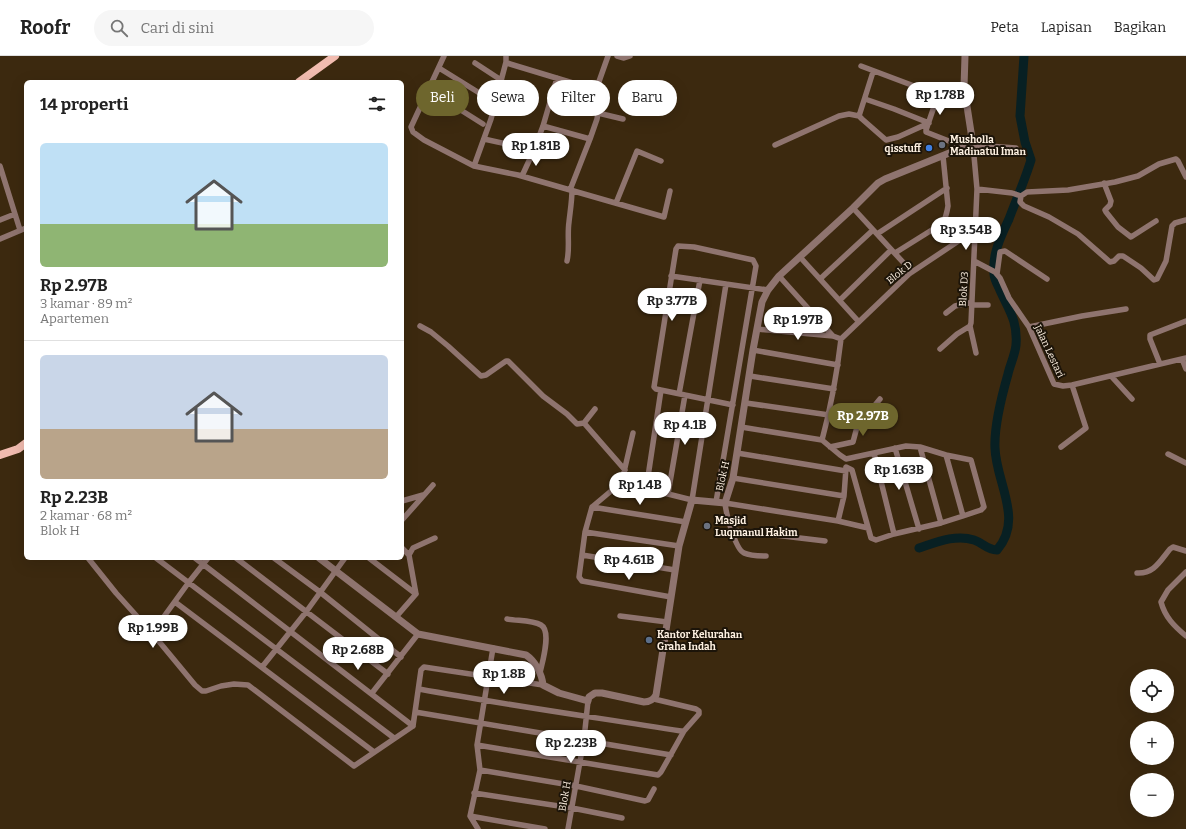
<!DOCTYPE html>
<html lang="id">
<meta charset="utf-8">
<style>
:root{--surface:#fff;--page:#f6f6f6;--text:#222;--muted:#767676;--line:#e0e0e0;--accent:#6e662d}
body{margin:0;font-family:Bitter,serif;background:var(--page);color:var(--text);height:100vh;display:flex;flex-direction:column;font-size:15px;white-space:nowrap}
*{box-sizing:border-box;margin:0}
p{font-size:13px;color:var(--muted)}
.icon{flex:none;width:22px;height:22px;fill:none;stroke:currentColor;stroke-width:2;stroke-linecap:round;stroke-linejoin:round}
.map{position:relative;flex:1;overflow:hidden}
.details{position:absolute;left:24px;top:24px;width:380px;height:480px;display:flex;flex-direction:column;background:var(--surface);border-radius:6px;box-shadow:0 4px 16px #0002}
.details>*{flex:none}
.top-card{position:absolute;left:416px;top:24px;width:380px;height:36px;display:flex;gap:8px}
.controls{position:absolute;left:1130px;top:613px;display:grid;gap:8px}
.controls a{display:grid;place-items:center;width:44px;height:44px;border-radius:50%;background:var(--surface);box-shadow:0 4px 16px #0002;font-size:20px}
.price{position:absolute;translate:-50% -34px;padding:0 9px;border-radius:14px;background:#fff;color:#222;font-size:13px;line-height:26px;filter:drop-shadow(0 1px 2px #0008)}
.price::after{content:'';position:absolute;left:50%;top:24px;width:12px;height:9px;margin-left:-6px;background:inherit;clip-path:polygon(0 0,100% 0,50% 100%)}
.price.selected{background:var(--accent);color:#fff}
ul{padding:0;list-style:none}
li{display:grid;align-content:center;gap:8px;height:212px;padding:0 16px}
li+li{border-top:1px solid var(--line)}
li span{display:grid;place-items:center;height:124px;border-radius:6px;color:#555}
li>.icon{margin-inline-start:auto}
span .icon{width:72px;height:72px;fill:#fffc;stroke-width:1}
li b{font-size:17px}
h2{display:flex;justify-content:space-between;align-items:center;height:48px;padding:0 16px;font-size:17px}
.pill{padding:0 14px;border-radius:18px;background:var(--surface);box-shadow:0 4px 16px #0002;font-size:14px;line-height:36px}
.pill.selected{background:var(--accent);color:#fff}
header{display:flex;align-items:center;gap:24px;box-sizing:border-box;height:56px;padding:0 20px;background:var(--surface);border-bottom:1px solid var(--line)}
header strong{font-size:19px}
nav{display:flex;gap:22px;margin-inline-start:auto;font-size:14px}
.search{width:280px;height:36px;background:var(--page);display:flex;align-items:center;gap:10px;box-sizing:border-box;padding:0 14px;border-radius:22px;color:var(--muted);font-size:15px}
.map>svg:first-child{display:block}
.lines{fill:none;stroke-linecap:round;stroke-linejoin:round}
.river{stroke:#082023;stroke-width:9}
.minor{stroke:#8f746f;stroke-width:5.5}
.tertiary{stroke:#8f746f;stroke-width:7}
.primary{stroke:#f2bcb0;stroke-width:8}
.worship-dot{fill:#6b7280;stroke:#1c1409;stroke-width:1.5}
.shop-dot{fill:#3f7fe0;stroke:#1c1409;stroke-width:1.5}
.service-dot{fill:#5c6f8a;stroke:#1c1409;stroke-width:1.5}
.labels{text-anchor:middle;stroke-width:4;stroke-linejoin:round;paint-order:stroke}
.poi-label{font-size:10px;font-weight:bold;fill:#fef1e2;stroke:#1c1409;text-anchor:start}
.street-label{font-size:10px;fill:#fef1e2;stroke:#1c1409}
</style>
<header>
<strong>Roofr</strong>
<div class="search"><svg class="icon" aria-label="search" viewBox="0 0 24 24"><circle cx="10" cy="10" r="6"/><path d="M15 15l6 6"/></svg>Cari di sini</div>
<nav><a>Peta</a><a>Lapisan</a><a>Bagikan</a></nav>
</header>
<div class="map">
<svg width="1186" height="773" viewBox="0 0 1186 773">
<rect width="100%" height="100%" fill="#3c290f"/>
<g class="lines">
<path class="river" d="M919,492C937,486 956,478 974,484C983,487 987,494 997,494C1024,463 996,427 995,392C994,371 1002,339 1008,318C1010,309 1015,299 1016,289C1018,264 1008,253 999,232C997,228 994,222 994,218C992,198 1001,180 1009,163C1016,144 1025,124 1031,104L1025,86L1020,60L1024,0"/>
<path class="minor" d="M444,0L411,71L413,76L424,84L474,110L518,119L664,161L670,135
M506,0V6L510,8L596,34L601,39L597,63L590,83L543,70
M617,0L624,2L630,0
M475,7L501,24
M861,10L938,39L965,44
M439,12L489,43
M873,16L859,60L862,63L886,84L898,81L929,67
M429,34L483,68
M596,34L608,0
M938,39L926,74V76L964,91
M865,43L894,53L929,67
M598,57L623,63
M484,83L534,94
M775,89L839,60L849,58L859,60
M0,110L20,174
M474,110L491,63L506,6
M522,120L534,94L543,70L557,22
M1104,127L1111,145L1110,149L1105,154L1106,156L1118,171L1131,181L1156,165
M977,133L1012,137L1021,140L1020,146L1024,150L1049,161L1078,178L1110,206L1114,205L1119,200H1123L1141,212L1154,224L1157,223L1166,205L1172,170L1175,167L1186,164
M570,134L590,83
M1021,140L1027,136L1068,134L1115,126L1138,120L1159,108L1176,103L1178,105L1186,121
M616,147L637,95L661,105
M853,152L912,216
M0,164L15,158
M877,178L947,132
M0,183L26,172
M895,197L943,167C946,161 947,156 948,150L943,100
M800,201L859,266
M567,205C570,192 567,179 569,166C570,156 572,145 572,134
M974,205L995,216L1000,222L1009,242L1029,271L1054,328L1063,330L1072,329L1186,302
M997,218L1000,196L1005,195L1047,223
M671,220L768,234
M779,220L833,280
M820,223L873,174
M840,244L891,194
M972,249H988
M946,257L955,250L972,246
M420,270L431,276L448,290L481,320L486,319L506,305H508L543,340L567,358L577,368L584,367
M970,270L976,297
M1029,271L1082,260L1126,253
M757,273L833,280L841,283
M841,283C837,317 831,351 822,384L840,399L846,403L906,390L920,391L946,399L971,404L984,451L981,454L963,460
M841,283L909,218L975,174
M940,293L957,278L970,270L971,267L977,133L973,89L1016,92
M753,294L838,309
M1182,303L1186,313
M1160,308L1150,283V279L1186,265
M750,320L834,333
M1111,320L1132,343
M679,338L700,224
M746,347L829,359
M595,353L584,367L625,414
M741,371L822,384
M830,391L853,386L857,371L880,343
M920,391L941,467
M1061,391L1086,372L1072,329
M895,392L919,473
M737,397L846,415
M874,397L894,478L941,467L963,460L946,399
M1168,398L1186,407
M846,411L852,414L871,482L876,484L894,478
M733,422L844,440
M621,429L633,377
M646,434L661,334
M668,438L685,339
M402,445L423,439
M716,446L756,210L753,204L694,191L678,190L676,193L654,331L656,333L733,349
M592,451L686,466
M402,464L433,429
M838,465L844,440L846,412
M733,474L825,485
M585,476L679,490
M402,492L409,499L416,538
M409,499L413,492L435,482
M582,499L675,514
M766,500C760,500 750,500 744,497C735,493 726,457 725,447L838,465L868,472
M88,502L116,537L152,577L195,629L202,635H206L221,630L234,628L248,629L354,710L413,670L421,614L424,611L543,629
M156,502L394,682
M195,502L413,670
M236,502L388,618
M274,502L320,536L401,601
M369,502L416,538L396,561
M1186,516L1168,534L1161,546C1165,561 1174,570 1186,580
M1137,517C1154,518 1160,505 1170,493L1173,491L1186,495
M671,541L582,525L579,521L585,476L592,451L617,430L621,429L668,438L692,444L726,228
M175,546L374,696
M620,560L667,566
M507,563C518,565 532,564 541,569C552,575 542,607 540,617
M152,577L189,526L208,502
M262,611L306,556L345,502
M419,633C506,649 593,661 681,675H684L699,658V655L696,653L654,643
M372,637L418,578
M415,656L671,699
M477,689L658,719L661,716L684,675
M480,714L576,730L645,745L648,744L654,733
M474,737L572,752L622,762
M470,760L545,773
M478,773L470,760L480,714L477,689L493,592
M568,773L584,683L588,645"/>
<path class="tertiary" d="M319,502L418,578L526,599C535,605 542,618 543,629L559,637L588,645L589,641L595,637H602L644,646C650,646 653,644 656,639L679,490L692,444L725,447L733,422L753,294L762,246L768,234L779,220L853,152L878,127L885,123L964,91L973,89L964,31L965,0"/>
<path class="primary" d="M299,26L335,0
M0,399L18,393L26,387"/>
</g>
<g class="worship-dot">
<circle cx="942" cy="89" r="4"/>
<circle cx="707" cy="470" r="4"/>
</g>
<circle class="shop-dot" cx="929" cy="92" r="4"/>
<circle class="service-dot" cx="649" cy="584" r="4"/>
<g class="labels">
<g class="poi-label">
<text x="950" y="87">Musholla<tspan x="950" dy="12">Madinatul Iman</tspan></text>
<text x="921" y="96" text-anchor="end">qisstuff</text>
<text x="715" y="468">Masjid<tspan x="715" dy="12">Luqmanul Hakim</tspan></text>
<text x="657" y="582">Kantor Kelurahan<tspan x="657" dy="12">Graha Indah</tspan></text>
</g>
<g class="street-label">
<text transform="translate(899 216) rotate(-39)" y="4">Blok D</text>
<text transform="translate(963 233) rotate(-86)" y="4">Blok D3</text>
<text transform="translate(1050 295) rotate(65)" y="4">Jalan Lestari</text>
<text transform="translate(722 420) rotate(-77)" y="4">Blok H</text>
<text transform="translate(564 740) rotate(-80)" y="4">Blok H</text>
</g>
</g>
</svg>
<div class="controls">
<a><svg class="icon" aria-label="locate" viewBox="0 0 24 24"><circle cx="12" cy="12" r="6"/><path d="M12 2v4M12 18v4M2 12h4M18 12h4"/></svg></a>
<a>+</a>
<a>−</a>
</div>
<b class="price" style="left:940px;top:60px">Rp 1.78B</b>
<b class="price" style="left:536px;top:111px">Rp 1.81B</b>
<b class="price" style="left:966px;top:195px">Rp 3.54B</b>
<b class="price" style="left:672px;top:266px">Rp 3.77B</b>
<b class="price" style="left:798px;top:285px">Rp 1.97B</b>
<b class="price selected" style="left:863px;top:381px">Rp 2.97B</b>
<b class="price" style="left:685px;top:390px">Rp 4.1B</b>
<b class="price" style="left:899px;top:435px">Rp 1.63B</b>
<b class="price" style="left:640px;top:450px">Rp 1.4B</b>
<b class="price" style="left:629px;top:525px">Rp 4.61B</b>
<b class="price" style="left:153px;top:593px">Rp 1.99B</b>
<b class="price" style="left:358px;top:615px">Rp 2.68B</b>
<b class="price" style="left:504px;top:639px">Rp 1.8B</b>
<b class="price" style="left:571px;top:708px">Rp 2.23B</b>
<div class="top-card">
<a class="pill selected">Beli</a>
<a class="pill">Sewa</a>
<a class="pill">Filter</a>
<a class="pill">Baru</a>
</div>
<section class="details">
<h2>14 properti<svg class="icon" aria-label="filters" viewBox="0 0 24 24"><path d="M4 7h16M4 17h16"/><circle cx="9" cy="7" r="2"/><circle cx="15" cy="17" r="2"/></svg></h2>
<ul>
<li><span style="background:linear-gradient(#bfe0f5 65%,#8fb573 0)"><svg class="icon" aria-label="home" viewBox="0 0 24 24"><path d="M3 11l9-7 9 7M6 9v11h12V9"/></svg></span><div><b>Rp 2.97B</b><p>3 kamar · 89 m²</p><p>Apartemen</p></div></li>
<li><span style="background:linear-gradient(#c9d6e8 60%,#b9a48a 0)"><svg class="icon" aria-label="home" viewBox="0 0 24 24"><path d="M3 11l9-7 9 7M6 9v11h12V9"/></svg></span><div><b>Rp 2.23B</b><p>2 kamar · 68 m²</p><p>Blok H</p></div></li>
</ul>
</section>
</div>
